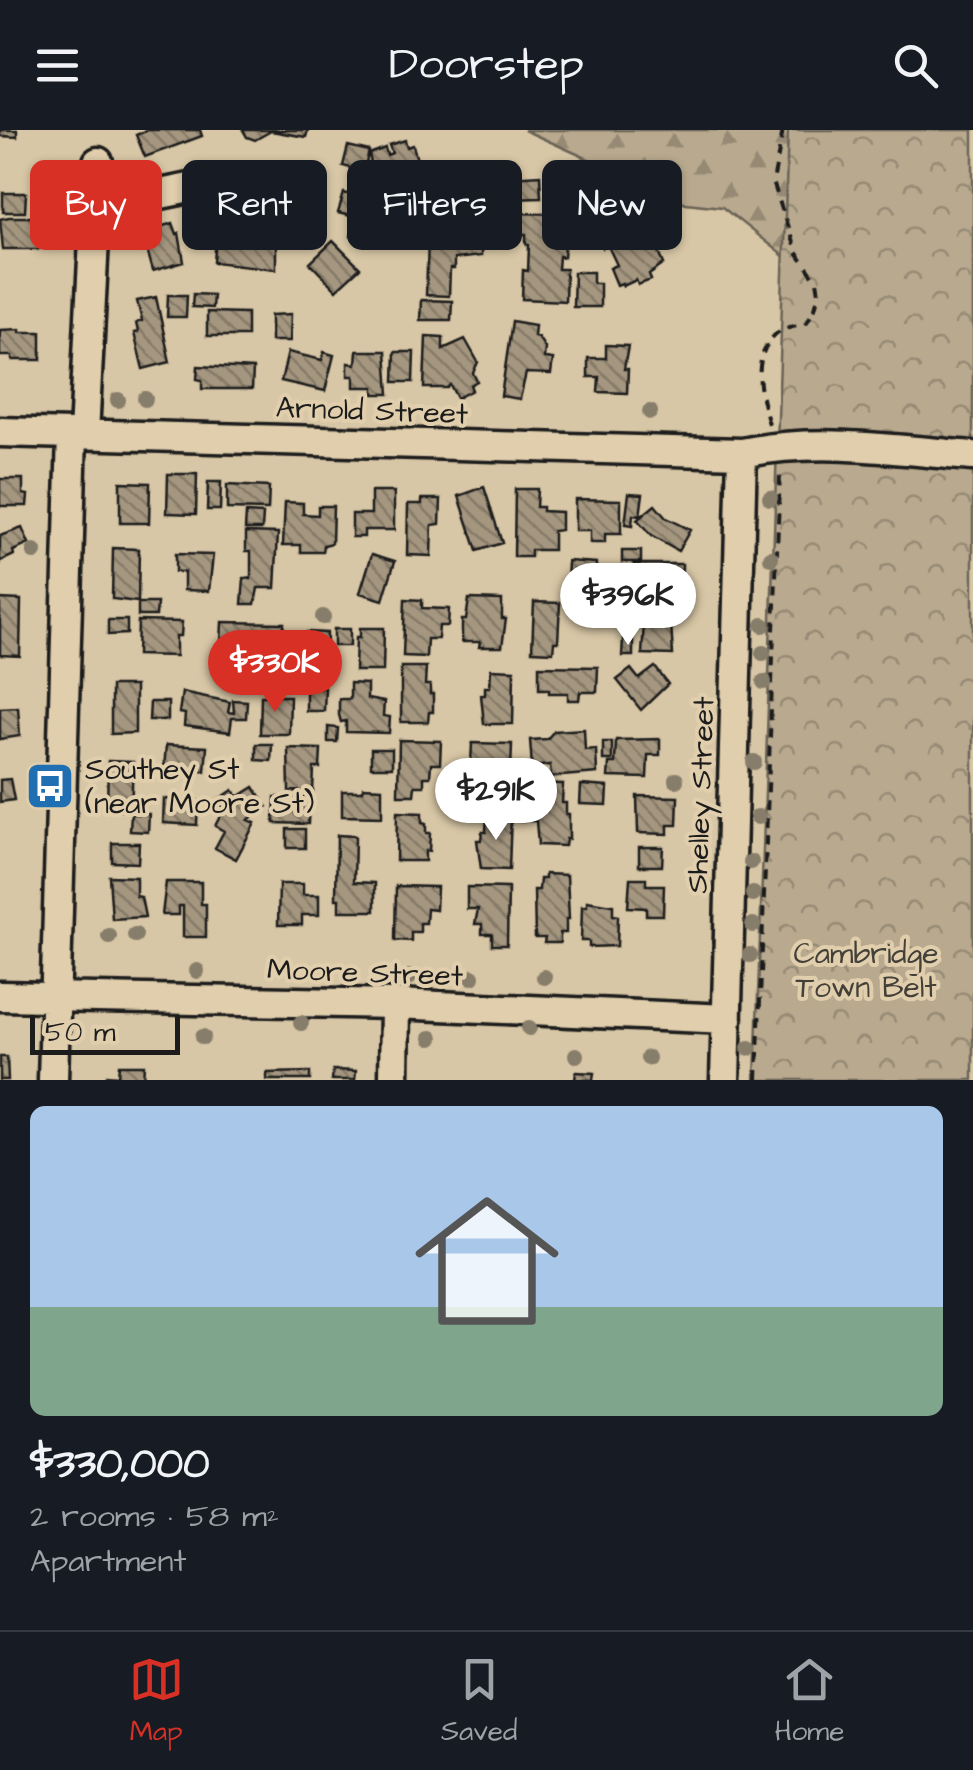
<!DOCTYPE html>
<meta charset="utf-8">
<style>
:root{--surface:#171b24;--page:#20242c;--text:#f1f3f6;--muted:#9ea1a6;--line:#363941;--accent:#d93025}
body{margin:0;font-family:"Architects Daughter",sans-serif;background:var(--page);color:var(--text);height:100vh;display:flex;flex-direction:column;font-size:38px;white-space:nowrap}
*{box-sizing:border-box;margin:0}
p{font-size:32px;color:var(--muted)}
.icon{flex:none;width:55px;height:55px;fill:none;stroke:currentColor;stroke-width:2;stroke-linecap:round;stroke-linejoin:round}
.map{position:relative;height:950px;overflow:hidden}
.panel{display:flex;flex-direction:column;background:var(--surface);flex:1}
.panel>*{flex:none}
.banner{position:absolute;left:30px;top:30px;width:915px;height:90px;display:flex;gap:20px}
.scale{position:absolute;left:30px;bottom:25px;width:150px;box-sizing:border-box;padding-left:10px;border:5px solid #1c1c1c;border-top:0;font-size:28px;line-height:35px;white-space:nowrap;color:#1c1c1c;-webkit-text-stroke:8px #e0ceac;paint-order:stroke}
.price{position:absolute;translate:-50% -85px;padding:0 22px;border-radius:35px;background:#fff;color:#222;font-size:32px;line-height:65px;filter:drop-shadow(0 2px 5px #0008)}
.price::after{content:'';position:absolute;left:50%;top:60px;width:30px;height:22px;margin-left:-15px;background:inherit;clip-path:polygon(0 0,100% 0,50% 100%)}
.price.selected{background:var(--accent);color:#fff}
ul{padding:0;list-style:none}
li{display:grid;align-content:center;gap:20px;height:530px;padding:0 30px}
li span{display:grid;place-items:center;height:310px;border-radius:15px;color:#555}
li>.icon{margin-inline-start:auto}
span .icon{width:180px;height:180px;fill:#fffc;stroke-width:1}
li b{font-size:42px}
.chip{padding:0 35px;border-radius:15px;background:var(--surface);box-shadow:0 2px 8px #0004;font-size:35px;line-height:90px}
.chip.selected{background:var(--accent);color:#fff}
header{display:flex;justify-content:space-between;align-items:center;height:130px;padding:0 30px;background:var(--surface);font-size:45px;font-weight:600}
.menu{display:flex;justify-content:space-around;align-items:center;height:140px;border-top:2px solid var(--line);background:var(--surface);font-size:28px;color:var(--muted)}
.menu a{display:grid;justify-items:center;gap:5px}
.menu .selected{color:var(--accent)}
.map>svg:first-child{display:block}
.forest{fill:url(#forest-firs);stroke:#6a6356;stroke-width:2.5}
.park{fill:url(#park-crowns);stroke:#6a6356;stroke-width:2.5}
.building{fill:url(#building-back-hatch);stroke:#1c1c1c;stroke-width:2.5}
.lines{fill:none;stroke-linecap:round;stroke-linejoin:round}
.minor-casing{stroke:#1c1c1c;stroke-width:35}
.path{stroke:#1c1c1c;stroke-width:4;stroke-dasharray:10 8;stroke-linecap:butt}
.minor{stroke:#e0ceac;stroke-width:28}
.tree{fill:#867d6a}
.labels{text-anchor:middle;stroke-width:8;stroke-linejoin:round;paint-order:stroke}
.street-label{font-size:30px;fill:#1c1c1c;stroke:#e0ceac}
.poi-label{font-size:30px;fill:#1c1c1c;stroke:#e0ceac;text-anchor:start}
.park-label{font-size:30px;fill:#434039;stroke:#e0ceac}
</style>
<header><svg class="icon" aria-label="menu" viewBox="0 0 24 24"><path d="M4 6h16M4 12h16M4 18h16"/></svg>Doorstep<svg class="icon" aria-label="search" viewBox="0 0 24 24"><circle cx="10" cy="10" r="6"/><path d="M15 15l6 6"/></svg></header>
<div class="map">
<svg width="973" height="950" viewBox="0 0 973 950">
<defs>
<pattern id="forest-firs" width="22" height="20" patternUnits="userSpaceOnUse" patternTransform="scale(2.5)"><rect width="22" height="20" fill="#b9aa8f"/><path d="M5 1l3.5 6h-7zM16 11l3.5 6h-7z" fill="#968a74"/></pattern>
<pattern id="park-crowns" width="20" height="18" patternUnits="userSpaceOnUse" patternTransform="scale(2.5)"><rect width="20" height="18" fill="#b9aa8f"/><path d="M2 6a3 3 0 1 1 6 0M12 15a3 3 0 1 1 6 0" fill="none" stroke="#968a74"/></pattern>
<pattern id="building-back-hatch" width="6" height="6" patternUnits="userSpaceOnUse" patternTransform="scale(2.5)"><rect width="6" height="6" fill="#a4967f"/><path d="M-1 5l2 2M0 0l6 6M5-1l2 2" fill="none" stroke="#857a67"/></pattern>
</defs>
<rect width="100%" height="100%" fill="#d8c7a6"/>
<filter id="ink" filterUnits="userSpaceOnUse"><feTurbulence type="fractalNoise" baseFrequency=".01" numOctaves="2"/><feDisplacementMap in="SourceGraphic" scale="20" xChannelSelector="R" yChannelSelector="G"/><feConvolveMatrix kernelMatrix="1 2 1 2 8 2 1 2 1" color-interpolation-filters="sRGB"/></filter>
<g filter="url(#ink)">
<path class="forest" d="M524,0H973L791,132L722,77L686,73Z"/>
<path class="park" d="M788,0H973V950H755Z"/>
<path class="building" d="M0,0H17V7L0,6Z
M148,0H200L202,6L145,27L136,5Z
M243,0H308L306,7L271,1L255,10L247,7Z
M405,10L407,17L413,15L418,34L411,36L414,45L399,49L396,41L391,42L394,52L378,57L374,44H358L360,41L343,36L348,16L369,21L366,33H371L369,24L385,18L387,25L392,23L389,15Z
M540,45L541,67L510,68L509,47Z
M3,63H26L25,82H3Z
M344,63L397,77L393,93L387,92L385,99L376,103L373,112L351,106L355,87L338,83Z
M509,83L569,84L568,115L565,114L564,127L559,126L558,139H566L565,171L522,169L523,140L528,141L529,115L526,114V104H508Z
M633,83H639L644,95L647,94L664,134L649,145L651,150L638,155L636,150L623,156L622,153L617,155L610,138L617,135L608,116L603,118L596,101Z
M429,84L483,85L481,126L454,129V139H450L449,166L426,165Z
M9,87H42L39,119H3L0,89Z
M173,93L177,104L179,103L184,132L153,141L146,116L136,118L132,105Z
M244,105L276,110V139L214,132L216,108H244Z
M333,111L360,138L336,160L310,133Z
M574,142H593V153H600V177H573Z
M193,164L213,165L212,178L192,177Z
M168,165H187L186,187H167Z
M156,167L170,232L143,239L134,203L138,202L136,193L142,191L137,171Z
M421,170L452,171L451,190H420Z
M207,182L247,183V206H207Z
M291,184L290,211H271V185Z
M512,191L535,195L534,206L538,207L545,218L544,228L553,229L551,244L526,243L520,269L501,266Z
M20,199V202H41V230H12V226H0V200Z
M426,206L443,207V219L465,209L478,232L473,243L477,251L470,255L472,260L457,268L450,255L447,258H424Z
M606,215L628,216L624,239H628L627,263L598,262L599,247H588V228H606Z
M357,221H386L389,264H374V257H354V246H348V233L356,234Z
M288,222L322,230L324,222L334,225L325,261L281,251Z
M395,222H414L413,252H394Z
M198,236L253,239L252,259H202V250L197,249Z
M168,344H197L196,384L167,383Z
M0,349H23V364L28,365L27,376H0Z
M120,352L150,353L149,393H120Z
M208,352H221L220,380H207Z
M227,355L269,357L268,380L227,379Z
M484,357L502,413L477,421L459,366Z
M515,359H537L536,377H542V381L561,382V400L553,401V420H531V427H514Z
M371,362H394V400H364V407H352V384H371Z
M629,363L643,364L640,386L633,385L632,396L625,395Z
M422,369H441L440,394L432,395L431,426L407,425L408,374H422Z
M575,369L621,370V404H605V413H590V401H575Z
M285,372L303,373V384L318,385V376H333L332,413L324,415L323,422H301V415H283Z
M655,375L666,388L690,400L678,421L651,406L637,390Z
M246,383L263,384L262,399H245Z
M22,398L29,414L13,421L14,425L1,431L0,436V406Z
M246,402L278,403L275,458H258L255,474H242L244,448L251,449V421H246Z
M113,418L139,419L138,472L112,469Z
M622,421H641V432H622Z
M175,424L213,425L209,461L184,460V442H175Z
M372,424L395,431L383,470L360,463Z
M568,431L596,433V456H567Z
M634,434H682L681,466H639V454L633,453Z
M0,469L21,470L20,526L0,525Z
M405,469L422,470V478L449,479L448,496H439L438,509H427L426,527L403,526Z
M469,469L502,470V489H506L502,517H479L480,512H462V490H466Z
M534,472L560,473L558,512H554L553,522L532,521Z
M138,473H157L156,486H138Z
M108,490H127V504L108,505Z
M138,491L182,492L181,506H176V526L137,525Z
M222,492L284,493L283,515H262V525H247V514L221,513Z
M644,492L671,493L673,525L642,524Z
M360,498H384L383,541H355L356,507H360Z
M334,499H350V516H334Z
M307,502L327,503L326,525H307Z
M623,509H633V526H622Z
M539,536L598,537L597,562H580L579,570H568V563H549V559H539Z
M401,537H426L425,555H430V564H433V582H429L428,592H401Z
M655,537L668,554L641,580L617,550L631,539L639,549Z
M491,539L514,540L513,594H484L481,565H485V557H490Z
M350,553L367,554V569L384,572L383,586L390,587L389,603L346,602V591L341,592L339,585V569H350Z
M111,556H135V603L111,604Z
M306,558H325L324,581H306Z
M182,562L230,572L228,582L234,583L233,570L247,571L246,588H232L230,602L184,596L185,584L179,583Z
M261,566H290L289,604H260Z
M150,572H168V590H149Z
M18,577L20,606L0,609V578Z
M328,597L338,598L337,612H328Z
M584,599L585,620L596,619L597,643L551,647L550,635L532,637L530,610L547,609L554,601Z
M660,609V625H648L647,648L608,647L609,633H615L616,610Z
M399,610L441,611L440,634H431L430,647H424V656H415L414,665H398Z
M603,612H612V630H603Z
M472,613L512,614L510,669L494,668V659H485V649H480L481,634H471Z
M256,614H272L271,631L256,630Z
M166,615L207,617L205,641L164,639Z
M288,618L321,619L320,638H314L313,662L289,661Z
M371,619H392V637H371Z
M108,631L133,632L131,681L107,680Z
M10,649L14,670L0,672V650Z
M533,653L563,654L562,673H566V684H569V709H566L565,716L538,715L536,691H516L517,668L533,669Z
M581,655L608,657L607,675L580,674Z
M254,657L267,677L248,690L255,693L236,729L215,718L224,701L215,696L224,679L218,670L233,660L238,667Z
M363,657L382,658V687L342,686V661H363Z
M637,666L678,667L677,695H668V704L638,703Z
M275,667L309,668L308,694L274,693Z
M164,669L198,671L197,695L163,693Z
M397,682L422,683V693L426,694V703H430L429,721H425V731H396Z
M131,684H149L148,702L130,701Z
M487,684H511L509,740L481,739L477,710H481L482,702H486Z
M287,699H305V718H287Z
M337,705L355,706L354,752L375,753V781H339V769H336Z
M112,713H139L138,733L112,732Z
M639,717H663L662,736H639Z
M545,744L567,745L569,789H566V803H560V813H544L545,808H535L534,760H539L540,749H545Z
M109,746L136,747V766L141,767L145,787L112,789Z
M630,748H646V755H664L663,785H646V778L628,777Z
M166,752H201V774H206V807H183V776H179V785H162Z
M279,754H303V765H319V785H302V795H278Z
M396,756L437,757L436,780L427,779L426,793H420V802H411V811L395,810Z
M467,757L508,758L507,815H492V804H482V794H475L478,779H467Z
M587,771L613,775V785L618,786L617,816L589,817V811H581L582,776H587Z
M0,927H7L8,950H0Z
M119,935H144L143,950H107V945L118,946Z
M333,940L356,941L355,950H332Z
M310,942V950H267V943Z
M576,942L594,943L593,950H575Z"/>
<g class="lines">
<g class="minor-casing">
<path id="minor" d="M97,77L214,53L296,57
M0,302L742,323C818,307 896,320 973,326
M84,304L98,32
M0,866L395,874L727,889
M53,950L72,304
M394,950L395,874
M725,950L742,323"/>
</g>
<path class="path" d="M769,294C760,266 750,226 777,203C785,196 798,196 807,192L815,178L819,163L817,151L796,122L773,52L783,0
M757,950L780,342"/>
<use href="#minor" class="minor"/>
</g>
<g class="tree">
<circle cx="145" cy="269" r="8"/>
<circle cx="118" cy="270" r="8"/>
<circle cx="650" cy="282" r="8"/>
<circle cx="770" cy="368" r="8"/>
<circle cx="34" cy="422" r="8"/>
<circle cx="771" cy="428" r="8"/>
<circle cx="323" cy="487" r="8"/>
<circle cx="763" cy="495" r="8"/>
<circle cx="763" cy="523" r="8"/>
<circle cx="764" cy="552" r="8"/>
<circle cx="754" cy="632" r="8"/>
<circle cx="676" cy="650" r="8"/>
<circle cx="758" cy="687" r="8"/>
<circle cx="751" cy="732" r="8"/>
<circle cx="753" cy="764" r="8"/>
<circle cx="753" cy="795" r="8"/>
<circle cx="135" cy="805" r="8"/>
<circle cx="109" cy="806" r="8"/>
<circle cx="750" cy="825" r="8"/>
<circle cx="197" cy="841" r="8"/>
<circle cx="410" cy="847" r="8"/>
<circle cx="472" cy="847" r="8"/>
<circle cx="544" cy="847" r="8"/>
<circle cx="301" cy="893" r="8"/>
<circle cx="529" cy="898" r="8"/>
<circle cx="203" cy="907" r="8"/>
<circle cx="431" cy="908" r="8"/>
<circle cx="749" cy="918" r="8"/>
<circle cx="576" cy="925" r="8"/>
<circle cx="648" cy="928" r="8"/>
</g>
</g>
<defs>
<g id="bus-square" transform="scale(2.5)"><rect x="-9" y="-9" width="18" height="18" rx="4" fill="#1f6fb2" stroke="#e0ceac"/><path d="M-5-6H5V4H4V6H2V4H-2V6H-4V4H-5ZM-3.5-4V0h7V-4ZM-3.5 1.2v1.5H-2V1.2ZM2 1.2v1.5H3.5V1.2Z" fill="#fff"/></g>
</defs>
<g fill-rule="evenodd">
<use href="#bus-square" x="50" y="656"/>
</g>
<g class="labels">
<g class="street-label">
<text transform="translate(372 280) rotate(2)" y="10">Arnold Street</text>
<text transform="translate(700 665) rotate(-88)" y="10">Shelley Street</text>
<text transform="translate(365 842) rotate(2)" y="10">Moore Street</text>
</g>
<g class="poi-label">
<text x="85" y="649">Southey St<tspan x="85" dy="34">(near Moore St)</tspan></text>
</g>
<g class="park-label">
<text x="866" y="833">Cambridge<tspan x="866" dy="34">Town Belt</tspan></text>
</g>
</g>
</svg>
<div class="scale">50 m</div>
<b class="price" style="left:628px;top:518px">$396K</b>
<b class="price selected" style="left:275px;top:585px">$330K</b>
<b class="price" style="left:496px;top:713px">$291K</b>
<div class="banner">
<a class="chip selected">Buy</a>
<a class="chip">Rent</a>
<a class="chip">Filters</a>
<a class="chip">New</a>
</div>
</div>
<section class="panel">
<ul>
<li><span style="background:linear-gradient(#a9c7e8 65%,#7fa58c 0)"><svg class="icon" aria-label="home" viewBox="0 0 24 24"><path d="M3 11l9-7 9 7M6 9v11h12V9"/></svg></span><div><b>$330,000</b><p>2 rooms · 58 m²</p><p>Apartment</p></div></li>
</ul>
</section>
<nav class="menu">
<a class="selected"><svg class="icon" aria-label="map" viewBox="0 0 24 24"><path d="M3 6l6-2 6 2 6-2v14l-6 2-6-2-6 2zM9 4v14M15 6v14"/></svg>Map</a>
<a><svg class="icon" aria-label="saved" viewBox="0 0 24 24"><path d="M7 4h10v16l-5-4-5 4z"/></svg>Saved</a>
<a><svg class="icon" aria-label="home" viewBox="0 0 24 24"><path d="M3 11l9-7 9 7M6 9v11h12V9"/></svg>Home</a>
</nav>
